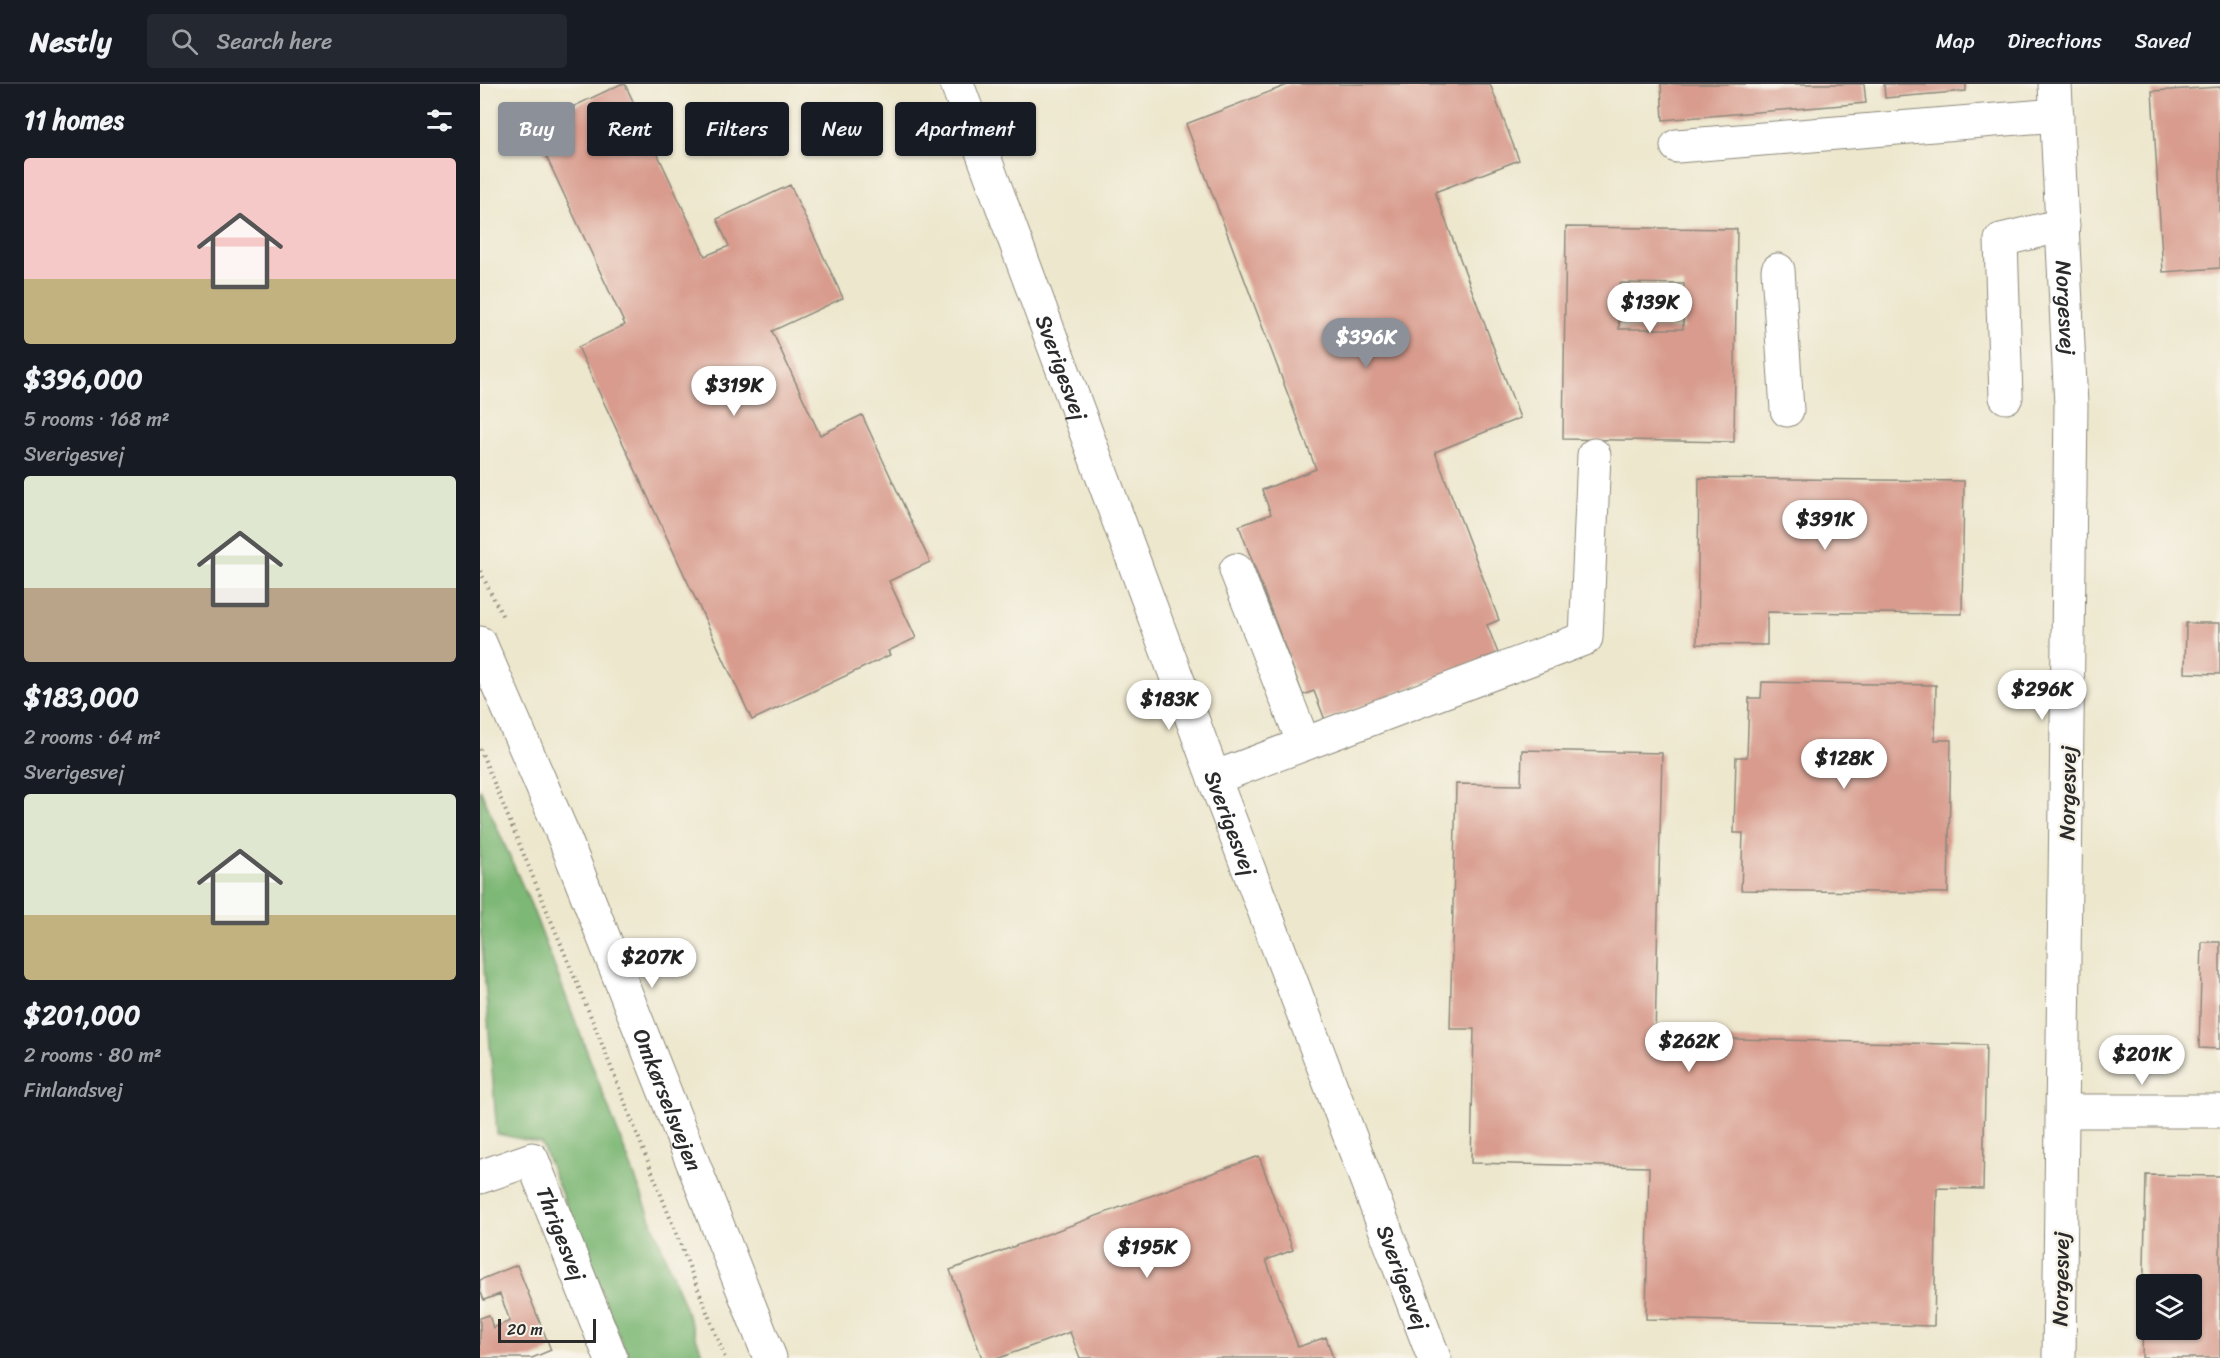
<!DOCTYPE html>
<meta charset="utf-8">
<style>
:root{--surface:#171b24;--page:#242831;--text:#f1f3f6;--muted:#9ea1a6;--line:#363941;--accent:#8c9099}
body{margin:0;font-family:Sriracha,sans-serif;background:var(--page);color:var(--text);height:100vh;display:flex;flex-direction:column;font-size:22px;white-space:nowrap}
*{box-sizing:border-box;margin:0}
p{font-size:20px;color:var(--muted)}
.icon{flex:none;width:33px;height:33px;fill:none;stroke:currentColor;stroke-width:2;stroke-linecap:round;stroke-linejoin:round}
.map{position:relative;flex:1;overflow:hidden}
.panel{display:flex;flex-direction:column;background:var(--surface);width:480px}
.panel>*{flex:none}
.guide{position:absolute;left:18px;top:18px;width:570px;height:54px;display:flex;gap:12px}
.controls{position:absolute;left:1656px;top:1190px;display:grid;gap:12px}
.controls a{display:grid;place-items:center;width:66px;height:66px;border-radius:6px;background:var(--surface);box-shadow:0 2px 4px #0004;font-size:30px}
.scale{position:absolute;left:18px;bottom:15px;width:98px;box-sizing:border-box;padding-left:6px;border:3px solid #2b2b2b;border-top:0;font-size:16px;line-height:21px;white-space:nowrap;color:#2b2b2b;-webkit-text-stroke:4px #f7f3e8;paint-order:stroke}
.price{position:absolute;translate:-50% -51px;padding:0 14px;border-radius:21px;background:#fff;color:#222;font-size:20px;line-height:39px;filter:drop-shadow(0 2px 3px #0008)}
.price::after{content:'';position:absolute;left:50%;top:36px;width:18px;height:14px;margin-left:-9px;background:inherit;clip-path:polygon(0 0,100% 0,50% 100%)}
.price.on{background:var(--accent);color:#fff}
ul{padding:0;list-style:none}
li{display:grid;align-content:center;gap:12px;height:318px;padding:0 24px}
li span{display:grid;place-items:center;height:186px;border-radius:6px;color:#555}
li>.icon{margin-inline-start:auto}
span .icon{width:108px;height:108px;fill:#fffc;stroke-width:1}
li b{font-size:26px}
h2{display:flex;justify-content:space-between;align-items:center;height:72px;padding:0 24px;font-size:26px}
.tag{padding:0 21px;border-radius:6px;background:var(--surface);box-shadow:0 2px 4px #0004;font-size:21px;line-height:54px}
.tag.on{background:var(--accent);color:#fff}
header{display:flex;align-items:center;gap:36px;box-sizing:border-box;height:84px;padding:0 30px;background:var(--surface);border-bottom:2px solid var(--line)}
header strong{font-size:28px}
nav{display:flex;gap:33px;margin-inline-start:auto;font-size:21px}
.search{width:420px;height:54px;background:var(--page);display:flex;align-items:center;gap:15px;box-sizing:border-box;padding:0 21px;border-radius:6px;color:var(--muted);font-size:22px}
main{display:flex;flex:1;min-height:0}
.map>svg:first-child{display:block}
.forest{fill:#7eb876;stroke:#547250;stroke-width:1.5}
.building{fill:#d89b8d;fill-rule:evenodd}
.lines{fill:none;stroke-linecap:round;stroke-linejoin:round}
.minor-casing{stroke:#8c897c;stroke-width:35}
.major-casing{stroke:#8c897c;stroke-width:35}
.path{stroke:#8c897c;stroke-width:4;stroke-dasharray:1.5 4.5;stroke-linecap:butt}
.minor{stroke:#fff;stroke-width:33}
.major{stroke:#fff;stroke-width:33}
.labels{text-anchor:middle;stroke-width:5;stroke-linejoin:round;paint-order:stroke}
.street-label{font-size:22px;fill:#2b2b2b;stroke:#f7f3e8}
</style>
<header>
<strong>Nestly</strong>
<div class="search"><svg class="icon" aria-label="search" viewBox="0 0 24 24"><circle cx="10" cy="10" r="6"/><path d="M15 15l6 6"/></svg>Search here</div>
<nav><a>Map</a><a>Directions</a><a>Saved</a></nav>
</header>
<main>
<section class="panel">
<h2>11 homes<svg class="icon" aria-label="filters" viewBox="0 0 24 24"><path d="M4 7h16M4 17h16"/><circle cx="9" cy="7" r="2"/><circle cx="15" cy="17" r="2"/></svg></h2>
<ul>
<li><span style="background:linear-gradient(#f6c9c9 65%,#c2b280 0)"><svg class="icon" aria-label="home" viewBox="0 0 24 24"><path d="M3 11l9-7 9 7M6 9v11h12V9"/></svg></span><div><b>$396,000</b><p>5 rooms · 168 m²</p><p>Sverigesvej</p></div></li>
<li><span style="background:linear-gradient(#dfe7d0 60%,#b9a48a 0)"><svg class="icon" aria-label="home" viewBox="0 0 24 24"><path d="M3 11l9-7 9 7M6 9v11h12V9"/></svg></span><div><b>$183,000</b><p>2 rooms · 64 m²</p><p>Sverigesvej</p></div></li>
<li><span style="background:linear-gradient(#dfe7d0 65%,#c2b280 0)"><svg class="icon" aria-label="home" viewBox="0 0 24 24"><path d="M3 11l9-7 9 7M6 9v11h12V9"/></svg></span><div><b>$201,000</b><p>2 rooms · 80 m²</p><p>Finlandsvej</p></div></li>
</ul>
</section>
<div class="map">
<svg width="1740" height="1274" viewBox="0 0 1740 1274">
<rect width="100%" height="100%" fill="#f7f3e8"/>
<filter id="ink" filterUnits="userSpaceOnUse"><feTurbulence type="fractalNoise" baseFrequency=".0167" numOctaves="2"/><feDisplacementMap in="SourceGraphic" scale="12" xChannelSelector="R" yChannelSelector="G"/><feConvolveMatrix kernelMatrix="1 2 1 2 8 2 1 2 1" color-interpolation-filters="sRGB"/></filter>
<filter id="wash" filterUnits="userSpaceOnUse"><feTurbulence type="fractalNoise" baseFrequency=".008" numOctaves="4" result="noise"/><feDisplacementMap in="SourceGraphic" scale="24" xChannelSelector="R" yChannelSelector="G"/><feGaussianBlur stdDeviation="1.35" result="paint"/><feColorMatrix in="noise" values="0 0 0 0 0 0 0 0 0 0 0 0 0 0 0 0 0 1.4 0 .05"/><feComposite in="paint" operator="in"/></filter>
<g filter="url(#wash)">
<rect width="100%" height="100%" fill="#ede7cd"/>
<path class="forest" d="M0,705L51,821L224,1274H148L61,1059L17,1050L0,835Z"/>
<g id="blocks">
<path class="building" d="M141,0H145L225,172L249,162L237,135L310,101L363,214L292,247L340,351L382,331L450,478L409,497L436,554L408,567L410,571L272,636L98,263L145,241L52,42Z
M810,0H1010L1039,76L955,108L1040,334L955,368L1019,536L1007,541L1018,569L845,636L834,607L823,611L759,442L791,430L782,406L836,385L706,40Z
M1181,0H1384L1386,19L1183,36Z
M1404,0H1486V7L1405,14Z
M1740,3V184L1683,188L1672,7Z
M1086,143L1257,145L1254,358L1083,355ZM1140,199L1204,200L1203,245H1139Z
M1219,394L1484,397L1482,530L1287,528V561L1217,560Z
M1706,539H1740V590L1705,589Z
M1282,598L1456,601L1455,656H1471L1468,809L1261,806L1263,749H1254L1256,673H1267L1269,614H1281Z
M1042,666L1182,669L1175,953L1506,961L1503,1105L1457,1104L1454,1242L1166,1235L1169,1083L991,1079L994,945H970L976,700L1041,701Z
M1722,858H1740V965L1719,964Z
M779,1072L813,1166L786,1176L818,1263L846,1253L853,1274H600L590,1248L519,1274H502L470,1186Z
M1666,1091L1740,1092V1274H1662ZM1666,1200H1712V1245H1666Z
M37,1181L71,1266L52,1274H0V1234L9,1231L13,1244L30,1237L20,1210L4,1216L0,1206V1196Z"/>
</g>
</g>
<g filter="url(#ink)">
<use href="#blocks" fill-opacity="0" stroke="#8c897c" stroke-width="1.5"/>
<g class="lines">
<g class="minor-casing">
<g id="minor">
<path id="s1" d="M477,0L734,694L954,1274"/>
<path id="s2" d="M1575,0L1591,321L1579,1274"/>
<path d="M1197,62L1577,31"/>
<path d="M1298,186L1307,326"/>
<path d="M1526,313L1521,156L1583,141"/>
<path d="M756,486L824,660"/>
<path d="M734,694L1106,554L1114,371"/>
<path d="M1583,1027H1740"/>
<path id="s3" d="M0,1093L52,1075L131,1274"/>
</g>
</g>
<g class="major-casing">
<g id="major">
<path id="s4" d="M0,559L84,753L290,1274"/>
</g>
</g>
<path class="path" d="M0,487L24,535
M0,665L116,945L245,1274"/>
<use href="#minor" class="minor"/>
<use href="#major" class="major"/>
</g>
</g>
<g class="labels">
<g class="street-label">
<text dy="8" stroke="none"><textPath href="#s2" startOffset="224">Norgesvej</textPath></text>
<text dy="8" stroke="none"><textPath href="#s1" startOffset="302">Sverigesvej</textPath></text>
<text transform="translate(1587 709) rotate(-89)" y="8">Norgesvej</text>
<text dy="8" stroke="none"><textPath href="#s1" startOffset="788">Sverigesvej</textPath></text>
<text dy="8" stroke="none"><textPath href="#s4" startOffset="494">Omkørselsvejen</textPath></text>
<text dy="8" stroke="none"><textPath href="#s3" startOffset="135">Thrigesvej</textPath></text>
<text dy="8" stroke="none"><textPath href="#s1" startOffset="1274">Sverigesvej</textPath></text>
<text transform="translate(1580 1195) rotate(-89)" y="8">Norgesvej</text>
</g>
</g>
</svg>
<div class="controls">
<a><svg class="icon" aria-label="layers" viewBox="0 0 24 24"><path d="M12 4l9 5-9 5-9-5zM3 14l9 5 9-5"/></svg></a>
</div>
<div class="scale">20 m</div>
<b class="price" style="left:1170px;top:250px">$139K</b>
<b class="price on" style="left:886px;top:285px">$396K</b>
<b class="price" style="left:254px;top:333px">$319K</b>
<b class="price" style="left:1345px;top:467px">$391K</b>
<b class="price" style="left:1562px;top:637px">$296K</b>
<b class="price" style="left:689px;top:647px">$183K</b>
<b class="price" style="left:1364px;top:706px">$128K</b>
<b class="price" style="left:172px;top:905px">$207K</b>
<b class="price" style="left:1209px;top:989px">$262K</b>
<b class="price" style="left:1662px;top:1002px">$201K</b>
<b class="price" style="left:667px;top:1195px">$195K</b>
<div class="guide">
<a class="tag on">Buy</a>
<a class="tag">Rent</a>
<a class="tag">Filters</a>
<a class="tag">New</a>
<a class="tag">Apartment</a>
</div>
</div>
</main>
